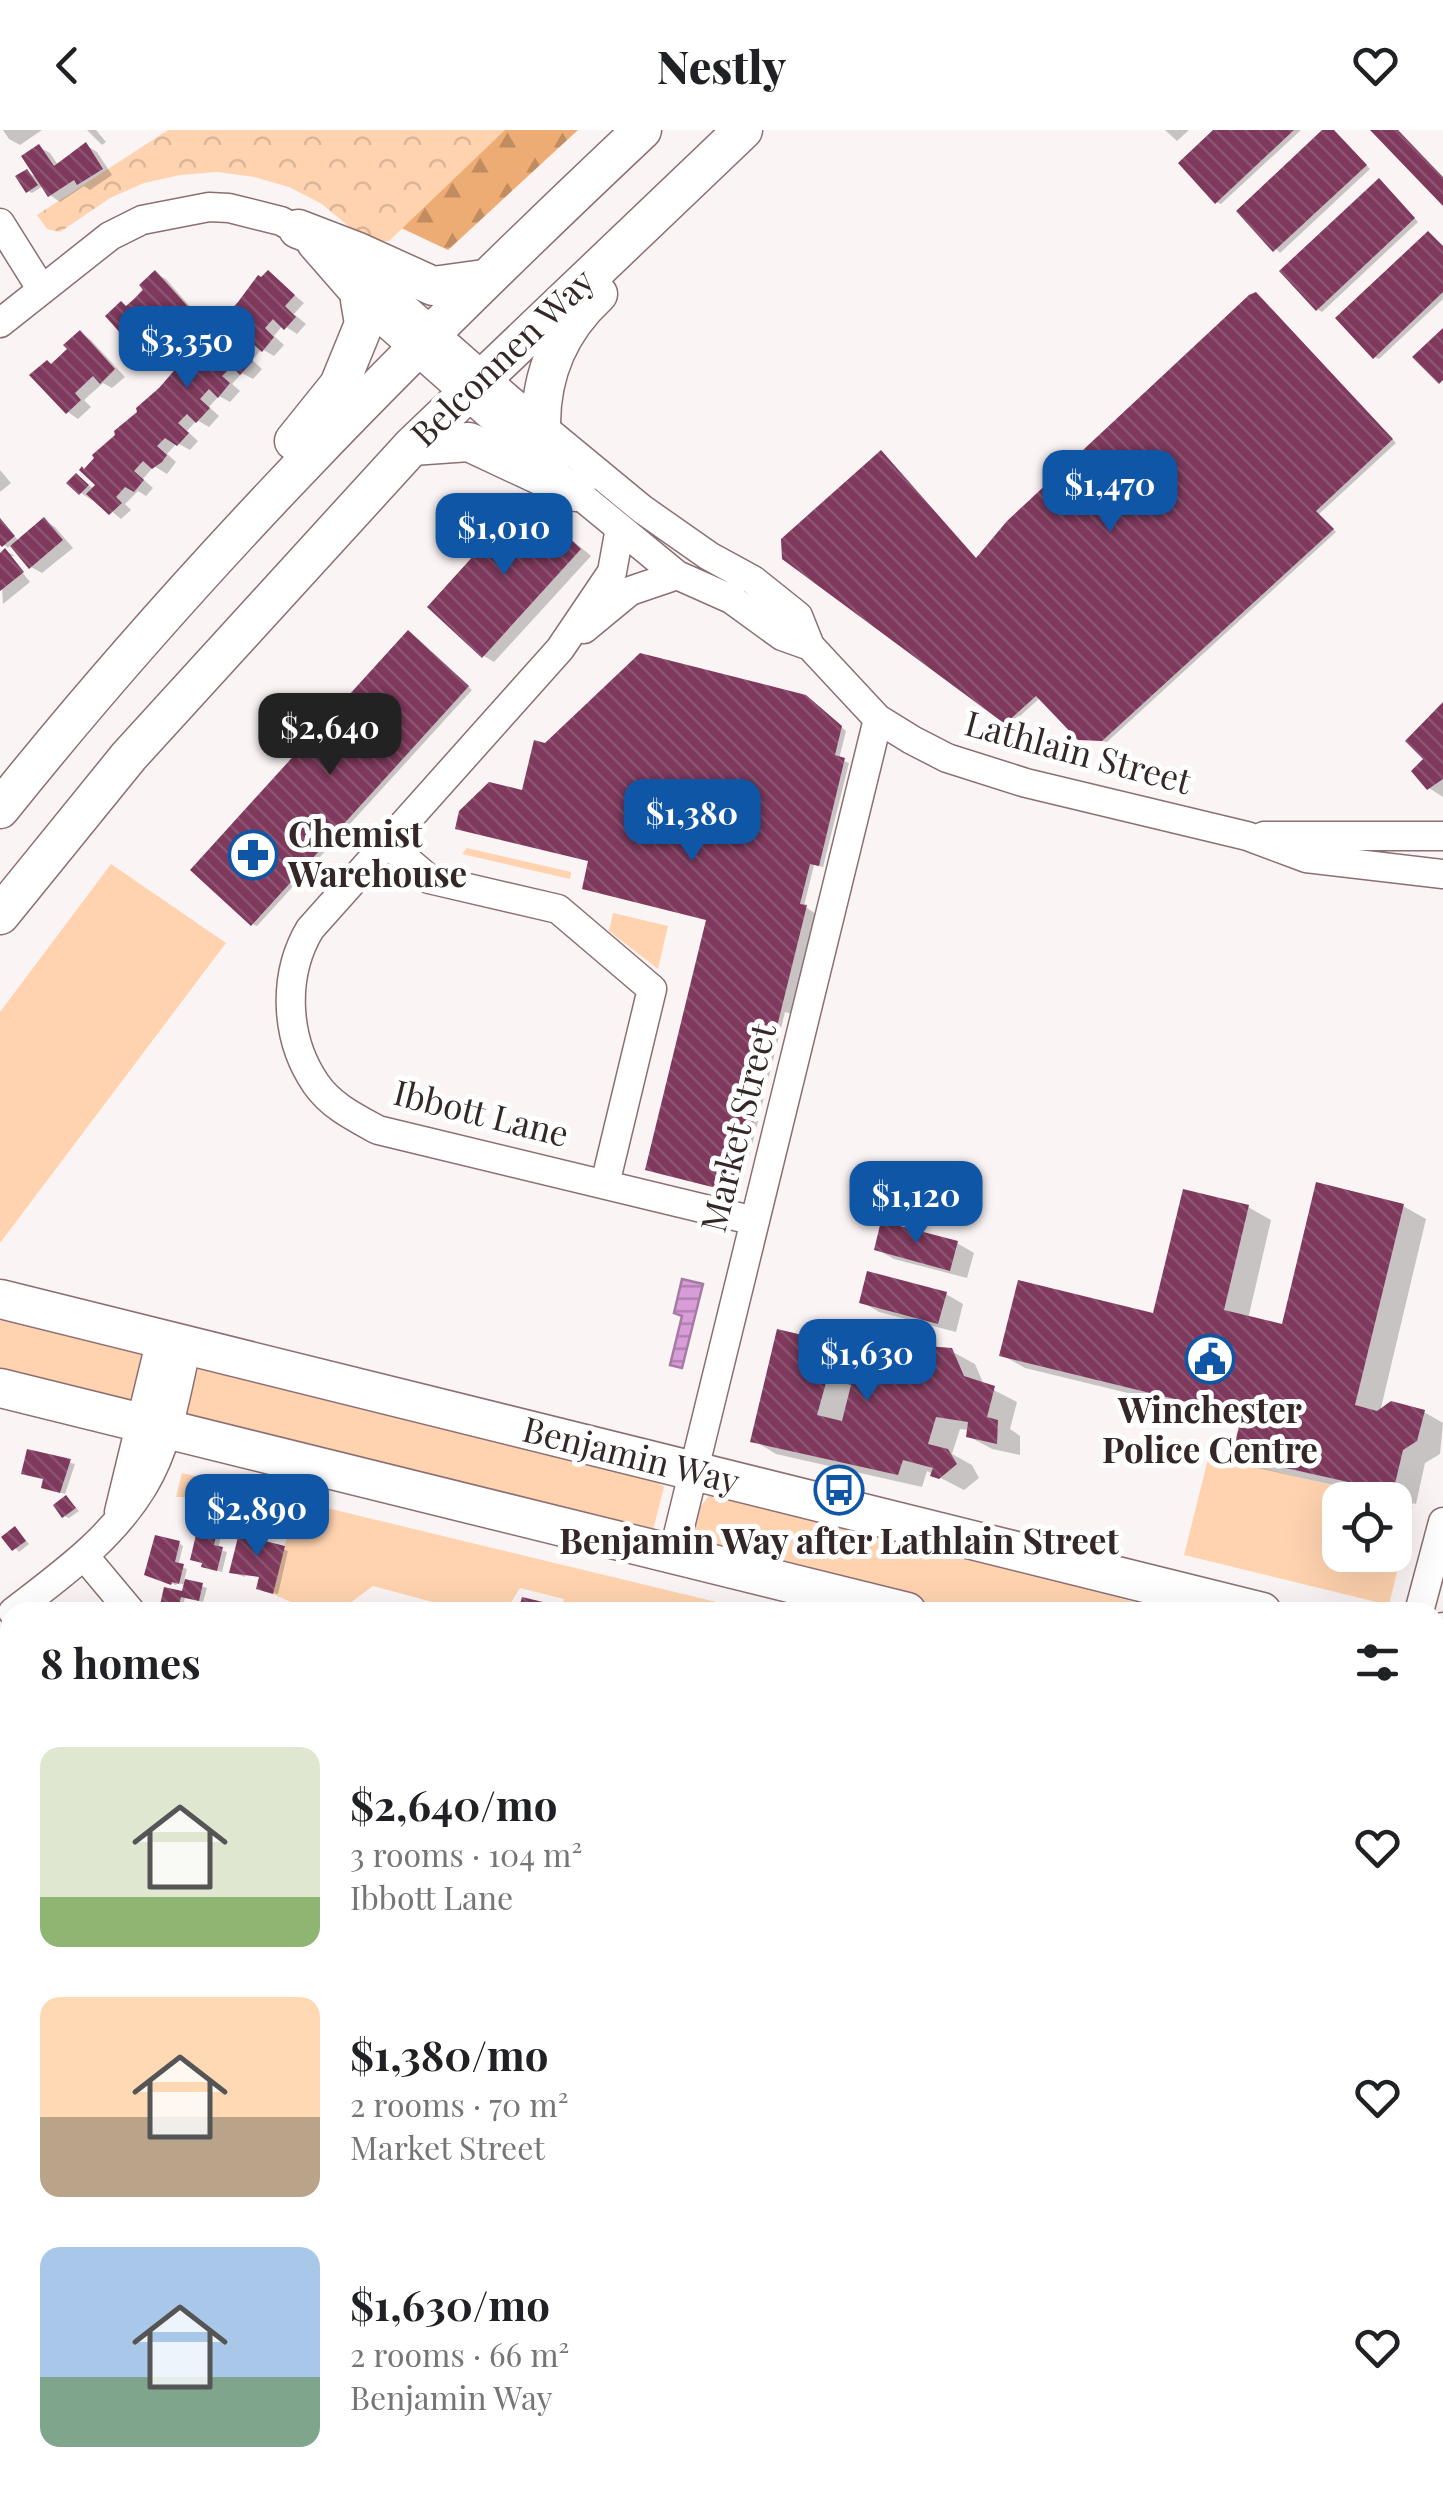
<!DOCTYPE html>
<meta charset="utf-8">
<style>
:root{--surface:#fff;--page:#f6f6f6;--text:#202124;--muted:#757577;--accent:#0f57a6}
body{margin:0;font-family:"Playfair Display",serif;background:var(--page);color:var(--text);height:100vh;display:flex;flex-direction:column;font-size:38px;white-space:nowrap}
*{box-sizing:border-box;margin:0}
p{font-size:32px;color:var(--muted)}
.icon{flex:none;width:55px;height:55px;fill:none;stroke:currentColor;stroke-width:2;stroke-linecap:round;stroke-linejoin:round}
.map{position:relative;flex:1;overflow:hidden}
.drawer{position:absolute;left:0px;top:1472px;width:1445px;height:892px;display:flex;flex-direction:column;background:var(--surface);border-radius:30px 30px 0 0;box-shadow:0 10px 40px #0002}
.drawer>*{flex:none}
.controls{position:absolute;left:1322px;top:1352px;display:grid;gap:20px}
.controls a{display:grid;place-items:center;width:90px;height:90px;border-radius:20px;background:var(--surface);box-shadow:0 10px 40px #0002;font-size:50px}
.price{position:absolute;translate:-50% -85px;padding:0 22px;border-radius:20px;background:var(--accent);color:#fff;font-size:32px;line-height:65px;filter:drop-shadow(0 2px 5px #0008)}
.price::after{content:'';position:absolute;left:50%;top:60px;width:30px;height:22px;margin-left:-15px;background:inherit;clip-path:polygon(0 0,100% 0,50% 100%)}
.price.on{background:#222;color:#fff}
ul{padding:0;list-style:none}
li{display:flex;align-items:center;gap:30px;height:250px;padding:0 40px}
li span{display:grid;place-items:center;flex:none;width:280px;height:200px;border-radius:20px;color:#555}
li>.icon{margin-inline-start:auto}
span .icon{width:120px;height:120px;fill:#fffc;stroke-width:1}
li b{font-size:42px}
h2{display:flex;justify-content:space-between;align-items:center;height:120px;padding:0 40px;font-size:42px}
header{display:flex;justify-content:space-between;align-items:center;height:130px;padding:0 40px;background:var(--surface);font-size:45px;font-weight:800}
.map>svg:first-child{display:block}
.green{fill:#ffd3af}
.forest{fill:url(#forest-firs)}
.park{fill:url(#park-crowns)}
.water{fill:url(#water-rules);stroke:#a67aa3;stroke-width:2.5}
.shadow{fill:#0003}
.building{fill:url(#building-back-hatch);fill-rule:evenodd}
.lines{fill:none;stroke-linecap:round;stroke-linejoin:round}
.minor-casing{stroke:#8c6f71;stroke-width:31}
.major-casing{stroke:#8c6f71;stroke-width:41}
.minor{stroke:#fff;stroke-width:28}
.major{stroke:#fff;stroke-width:38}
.labels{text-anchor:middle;stroke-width:10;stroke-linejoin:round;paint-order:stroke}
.street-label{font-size:35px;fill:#332727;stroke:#fff}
.poi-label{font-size:35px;font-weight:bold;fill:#332727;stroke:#fff}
</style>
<header><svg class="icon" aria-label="back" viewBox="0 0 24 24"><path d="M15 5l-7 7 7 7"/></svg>Nestly<svg class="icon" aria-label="heart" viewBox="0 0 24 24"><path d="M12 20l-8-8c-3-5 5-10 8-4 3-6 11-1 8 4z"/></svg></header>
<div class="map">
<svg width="1443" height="2363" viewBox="0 0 1443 2363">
<defs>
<pattern id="forest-firs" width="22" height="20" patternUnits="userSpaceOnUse" patternTransform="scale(2.5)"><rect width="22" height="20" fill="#edac74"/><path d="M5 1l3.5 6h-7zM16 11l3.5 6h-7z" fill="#c18c5f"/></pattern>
<pattern id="park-crowns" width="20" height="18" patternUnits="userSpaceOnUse" patternTransform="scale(2.5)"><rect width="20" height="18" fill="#ffd3af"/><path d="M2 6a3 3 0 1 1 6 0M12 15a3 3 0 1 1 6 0" fill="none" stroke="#dbb597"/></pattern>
<pattern id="water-rules" width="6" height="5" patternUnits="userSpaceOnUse" patternTransform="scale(2.5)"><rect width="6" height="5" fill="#d89dd8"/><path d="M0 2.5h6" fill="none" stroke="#b080af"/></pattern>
<pattern id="building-back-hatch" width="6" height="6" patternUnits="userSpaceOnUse" patternTransform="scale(2.5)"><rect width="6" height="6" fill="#7e395c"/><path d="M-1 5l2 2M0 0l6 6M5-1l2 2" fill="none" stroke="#8c5470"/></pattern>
</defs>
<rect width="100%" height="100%" fill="#fbf4f4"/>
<path class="green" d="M467,718L571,742L570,749L462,724Z
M111,734L226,813L0,1113V882Z
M613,783L668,796L658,839L609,801Z
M0,1180L143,1219L129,1275L0,1242Z
M200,1232L644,1342L664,1357L653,1400L184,1288Z
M1209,1325L1391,1370H1340V1425H1395V1371L1413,1376L1389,1475L1184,1425Z
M182,1343L758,1482H561L564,1469L520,1458L505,1482H470L373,1456L338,1482H313L273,1464L287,1406L273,1383L205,1367H176Z
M713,1360L1172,1482H958L702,1421L690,1391Z
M1435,2047L1443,2049V2142L1435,2140Z
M1286,2355H1382L1414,2363H1283Z"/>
<path class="forest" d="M286,0H578L448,120L274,38Z"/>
<path class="park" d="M168,0H505L389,111H366L322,74L289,57L254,47L217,42L180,45L144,53L110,68L60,102L47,99L37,85Z
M10,1653V1844L0,1843V1694Z
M153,2355H268L287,2363H179Z"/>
<path class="water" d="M682,1149L703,1154L682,1238L670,1235L682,1186L674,1183Z"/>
<path class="shadow" d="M3,0H42L20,15L9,9Z
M96,0L106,12L102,15L87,0Z
M1165,0H1189L1177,11Z
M1217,0H1301L1221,74L1216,72Z
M1326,0H1334L1370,39L1280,123L1239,81Z
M86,15L97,22L112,45L90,60L84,56L60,72L50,65L43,56L32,63L28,61L27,42L38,48L39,17L50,23L58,35Z
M1383,54L1418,92L1322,182L1317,179Z
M1443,117V169L1379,229L1374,227Z
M155,143L166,149L200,188L187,199L179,194L160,211L167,218L153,230L142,224L128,177Z
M268,143L304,173L294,184L306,194L297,204L283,195L274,206L284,215L274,226L262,219L252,230L262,239L253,249L242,243L232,254L240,261L230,272L219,266L209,277L219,286L209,297L197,290L187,301L198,311L190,320L177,313L167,324L176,332L167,344L154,336L143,349L153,358L146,366L138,361L125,374L131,380L121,389L94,367L92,370L81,363L70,353L76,346L94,359L130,292Z
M1261,168L1396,313L1318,385L1336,402L1107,612L1080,608L1041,567L1011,594L1006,592L977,430Z
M80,203L91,210L125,247L112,258L103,253L84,270L91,277L78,289L68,282L53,236L70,219Z
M0,340L11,353L0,362Z
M527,372L591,426L494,532L484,526Z
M0,390L19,411L44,390L55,397L73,418L42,443L31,437L12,414L8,418L0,411Z
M6,421L15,426H9L30,452L3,474L0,425Z
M413,506L472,560L257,796L252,794Z
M811,571L846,601L839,629L849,633L823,737L814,735L804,776L816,784L792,884L785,882L740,1064L653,1042L709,790L591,731L524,663L546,616Z
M1443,575V667L1429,658L1427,629Z
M1403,1076L1426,1089L1380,1282H1424L1443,1293L1440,1324L1425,1333L1416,1374L1258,1338L1235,1325L1243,1291L1025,1238L1002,1225L1155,1186L1248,1077L1271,1090L1248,1189L1284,1197Z
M957,1113L974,1123L967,1148L894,1129L876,1119Z
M946,1164L963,1174L956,1202L879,1182L862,1172Z
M779,1202L910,1233L951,1221L975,1234L984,1255L1017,1272L1010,1299L1020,1306V1325L992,1319L968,1306L969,1300L960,1299L952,1324L972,1335L979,1348L964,1360L927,1341L922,1357L776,1324L753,1310Z
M29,1322L75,1334L65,1364L48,1359Z
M66,1368L79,1381L69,1388L64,1386Z
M218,1395L223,1398L218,1419L227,1422L222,1442L208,1438Z
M16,1399L29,1414L19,1422L5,1407Z
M258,1402L263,1404L261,1412L288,1421L278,1464L263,1461L261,1447L246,1443L245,1447L232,1442Z
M179,1413L183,1416L178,1436L187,1439L184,1451L207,1458L203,1472L185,1468L182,1480L167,1476L184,1464L186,1455L177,1453L176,1455L152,1447Z
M6,1580L10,1581V1599L3,1594Z
M10,1933V1978L0,1979V1935Z
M1435,1977L1443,1979V2058L1435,2056Z
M4,2000L10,2003V2062L6,2063L0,2059V2001Z
M1435,2143L1443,2145V2229L1435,2228Z
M10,2228V2342L9,2345L0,2344V2230Z
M1435,2297L1443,2299V2363H1377L1345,2355H1435Z
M434,2355H568L576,2360L575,2363H441L433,2358Z
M797,2355H971L969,2363H829Z
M1044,2355H1136L1175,2363H1042Z"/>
<path class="building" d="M1213,0H1294L1215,74L1178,33Z
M1322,0H1334L1367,35L1273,122L1236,81Z
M1370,0H1398L1443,47V76Z
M86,12L103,39L77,55L74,50L48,67L21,26L39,14L54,36Z
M27,39L38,55L26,63L15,46Z
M1379,48L1415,88L1316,181L1279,141Z
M1428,101L1443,116V162L1373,229L1335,188Z
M155,140L191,180L175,195L168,188L151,203L158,211L141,226L105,186L121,171L126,176L134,169L143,160L139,155Z
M268,140L295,165L285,176L296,187L284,200L273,189L265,198L274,207L262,222L252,213L243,223L253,231L240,245L232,237L222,246L230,253L218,268L209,259L200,269L210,278L196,293L187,284L178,293L189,303L177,316L165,308L157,316L167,325L162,332L152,339L143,331L134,341L144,350L134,362L125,357L116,367L122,373L109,385L86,364L95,355L79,340L82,336L84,339L94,328L92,325L115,305L114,301L137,282L136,278L159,258L179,235L177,231L193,215L195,218L238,172L258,145L261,147Z
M1256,162L1393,309L1316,381L1334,399L1102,611L1078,610L1036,566L1005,594L782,429L781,409L881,320L976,428L1007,391L1249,165Z
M1443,198V250L1439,254L1412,227Z
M80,200L115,239L100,254L93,246L75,263L81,270L66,284L29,245L47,230L51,234L67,219L63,215Z
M76,343L89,355L79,365L66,353Z
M526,368L581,419L482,528L427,477Z
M44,387L63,410L29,439L10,416Z
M0,388L15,406L2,417L0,415Z
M5,418L24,442L0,461V423Z
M408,500L469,556L251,796L190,740Z
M640,523L806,565L842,596L835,625L845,628L819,736L810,734L800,774L807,775L736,1063L645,1040L706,790L582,759L588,731L455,699L459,681L489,652L522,660L534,610L545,613Z
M1443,572V649L1427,660L1411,641L1423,629L1405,611Z
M1316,1052L1404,1074L1355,1275L1377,1281L1391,1271L1425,1280L1417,1311L1403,1320L1393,1362L1232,1326L1240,1292L1236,1284L999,1226L1018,1150L1153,1183L1183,1059L1249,1075L1224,1180L1282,1194Z
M881,1091L958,1111L950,1141L874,1120Z
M867,1141L947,1162L938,1194L859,1173Z
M777,1199L909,1230L914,1215L952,1218L964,1246L995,1256L987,1287L998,1290L997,1314L966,1307L968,1292L936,1287L928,1314L948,1319L957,1334L939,1349L930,1346L933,1338L903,1330L898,1345L750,1312ZM827,1249L851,1255L842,1291L817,1285Z
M27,1319L71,1329L60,1363L41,1358L43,1349L21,1344Z
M66,1365L76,1378L62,1388L53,1375Z
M247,1377L273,1383L271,1393L244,1386Z
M200,1388L219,1393L214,1415L223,1417L217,1441L201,1437L202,1433L190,1430Z
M241,1395L259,1399L257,1409L285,1416L273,1464L256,1459L259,1447L229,1443Z
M15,1396L26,1411L12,1421L1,1407Z
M155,1405L180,1411L175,1432L184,1434L179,1454L172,1452L171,1455L144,1445Z
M185,1449L203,1453L199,1471L181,1467L178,1479L160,1475L164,1457L182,1461Z
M522,1467L560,1476L559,1482H518Z
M7,1537L10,1541V1558L4,1562L0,1557V1542Z
M0,1602L10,1604L9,1627L0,1624Z
M1437,1841L1443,1843V1884L1435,1882L1439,1861L1435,1860Z
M10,1931V1971L0,1973V1932Z
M1435,1975L1443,1977V2049L1435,2047Z
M5,1997L6,2006H10V2056L0,2057V1998Z
M0,2137L10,2139V2175L0,2173Z
M1435,2140L1443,2142V2219L1435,2217Z
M10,2224V2294L0,2307V2227Z
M1435,2294L1443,2296V2363H1414L1387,2356L1435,2355Z
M431,2355H565L563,2363H443L430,2360Z
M826,2355H953L951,2363H859L831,2356L830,2360L825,2358Z
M1041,2355H1153L1180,2362L1039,2363Z"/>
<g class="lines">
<g class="minor-casing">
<path id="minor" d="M0,93L42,160
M312,115L360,170L576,362L677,445L731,469L782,506L810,516
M0,193L110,106L142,90L209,77L229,78L281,91L343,124L510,270L642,379L709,426L753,450L798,486L810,516L878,589L912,610L947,628L1026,653L1247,706L1306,728L1443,744
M620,398L612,442L560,519L310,799C282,846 285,909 316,954C331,976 356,988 378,1000L755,1091
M584,499L630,461L677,445
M1264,706H1443
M387,713L429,749L558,779L652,859L605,1054
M119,1382L161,1209
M673,1425L878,589
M85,1427L131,1482
M13,1482C61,1445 112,1409 144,1355C169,1314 176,1261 187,1216
M1419,1482L1443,1392
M1435,1529L1443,1497
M0,1866L10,1869
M1199,2363L1201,2355
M1225,2363L1227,2355"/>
</g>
<g class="major-casing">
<path id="major" d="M298,99L358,122L433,156L484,149
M541,294C541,244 560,199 598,164
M294,311L339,255L364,194L360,170
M412,316L469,312L576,362
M0,679C195,435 415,214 642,0
M0,785L129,626L412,316L743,0
M0,1169L1262,1482
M0,1258L907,1482
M1435,1526L1443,1528
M1435,1614L1443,1616"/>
</g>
<use href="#minor" class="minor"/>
<use href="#major" class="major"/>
</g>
<defs>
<g id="pharmacy-ring" transform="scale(2.5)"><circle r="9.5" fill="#fff" stroke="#0f57a6" stroke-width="1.5"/><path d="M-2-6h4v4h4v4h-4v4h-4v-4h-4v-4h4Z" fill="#0f57a6"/></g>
<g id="civic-ring" transform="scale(2.5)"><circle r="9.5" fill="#fff" stroke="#0f57a6" stroke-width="1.5"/><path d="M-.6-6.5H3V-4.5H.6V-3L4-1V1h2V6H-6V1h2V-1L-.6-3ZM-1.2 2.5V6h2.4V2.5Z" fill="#0f57a6"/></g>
<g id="bus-ring" transform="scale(2.5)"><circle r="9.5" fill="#fff" stroke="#0f57a6" stroke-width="1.5"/><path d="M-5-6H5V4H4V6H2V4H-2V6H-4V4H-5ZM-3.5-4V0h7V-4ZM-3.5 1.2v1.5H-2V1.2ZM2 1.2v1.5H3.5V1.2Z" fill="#0f57a6"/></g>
</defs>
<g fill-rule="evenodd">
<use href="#pharmacy-ring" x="253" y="725"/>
<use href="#civic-ring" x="1210" y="1229"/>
<use href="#bus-ring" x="839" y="1360"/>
</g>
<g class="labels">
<g class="street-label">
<text transform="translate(503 228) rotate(-44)" y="12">Belconnen Way</text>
<text transform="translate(1078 623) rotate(15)" y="12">Lathlain Street</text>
<text transform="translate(481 984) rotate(14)" y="12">Ibbott Lane</text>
<text transform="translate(739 998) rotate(-76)" y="12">Market Street</text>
<text transform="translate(631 1326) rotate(14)" y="12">Benjamin Way</text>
</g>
<g class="poi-label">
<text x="288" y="717" text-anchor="start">Chemist<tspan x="288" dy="40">Warehouse</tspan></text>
<text x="1210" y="1293">Winchester<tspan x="1210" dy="40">Police Centre</tspan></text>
<text x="839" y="1424">Benjamin Way after Lathlain Street</text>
</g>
</g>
</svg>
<div class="controls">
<a><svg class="icon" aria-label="locate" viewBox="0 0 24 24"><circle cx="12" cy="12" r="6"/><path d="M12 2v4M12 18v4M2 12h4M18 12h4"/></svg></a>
</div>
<b class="price" style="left:187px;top:261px">$3,350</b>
<b class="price" style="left:1110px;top:405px">$1,470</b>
<b class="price" style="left:504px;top:448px">$1,010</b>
<b class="price on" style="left:330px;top:648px">$2,640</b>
<b class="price" style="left:692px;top:734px">$1,380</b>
<b class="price" style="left:916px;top:1116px">$1,120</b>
<b class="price" style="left:867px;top:1274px">$1,630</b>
<b class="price" style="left:257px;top:1429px">$2,890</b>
<section class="drawer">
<h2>8 homes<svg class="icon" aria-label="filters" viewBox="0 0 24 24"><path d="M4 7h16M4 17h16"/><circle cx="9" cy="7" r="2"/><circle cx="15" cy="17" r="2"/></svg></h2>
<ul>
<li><span style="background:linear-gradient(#dfe7d0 75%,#8fb573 0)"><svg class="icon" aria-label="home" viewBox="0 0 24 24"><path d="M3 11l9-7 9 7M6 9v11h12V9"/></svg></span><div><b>$2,640/mo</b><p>3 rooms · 104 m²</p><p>Ibbott Lane</p></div><svg class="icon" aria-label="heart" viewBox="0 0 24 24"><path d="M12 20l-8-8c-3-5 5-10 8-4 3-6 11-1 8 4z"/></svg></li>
<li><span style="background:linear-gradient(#ffd9b3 60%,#b9a48a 0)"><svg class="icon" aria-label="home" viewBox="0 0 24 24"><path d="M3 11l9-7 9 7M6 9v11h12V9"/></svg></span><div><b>$1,380/mo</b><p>2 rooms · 70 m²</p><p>Market Street</p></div><svg class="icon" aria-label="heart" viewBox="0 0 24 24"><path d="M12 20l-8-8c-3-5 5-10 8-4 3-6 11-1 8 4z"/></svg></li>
<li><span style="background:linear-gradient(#a9c7e8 65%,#7fa58c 0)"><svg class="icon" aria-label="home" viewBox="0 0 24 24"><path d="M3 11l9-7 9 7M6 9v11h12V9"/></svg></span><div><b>$1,630/mo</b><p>2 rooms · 66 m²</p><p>Benjamin Way</p></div><svg class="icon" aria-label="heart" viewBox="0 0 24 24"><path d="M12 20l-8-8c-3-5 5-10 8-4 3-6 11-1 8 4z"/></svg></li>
</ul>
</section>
</div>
